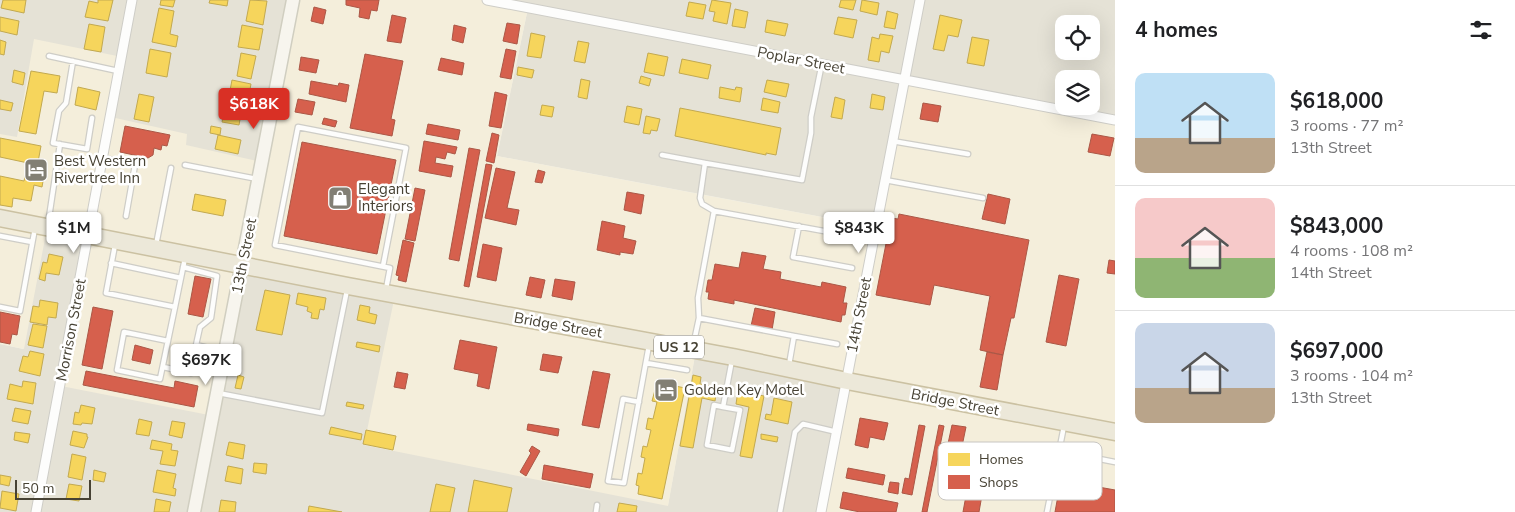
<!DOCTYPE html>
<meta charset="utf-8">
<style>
:root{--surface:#fff;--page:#f6f6f6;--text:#202124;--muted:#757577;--line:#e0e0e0;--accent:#d93025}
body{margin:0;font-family:"Nunito Sans",sans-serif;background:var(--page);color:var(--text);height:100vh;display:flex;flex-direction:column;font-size:19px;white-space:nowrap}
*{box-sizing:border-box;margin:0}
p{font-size:16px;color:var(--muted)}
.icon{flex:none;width:28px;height:28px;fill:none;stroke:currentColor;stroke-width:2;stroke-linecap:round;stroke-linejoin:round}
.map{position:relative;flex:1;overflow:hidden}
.panel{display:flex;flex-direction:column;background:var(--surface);width:400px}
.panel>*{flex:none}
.tools{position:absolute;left:1055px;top:15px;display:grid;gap:10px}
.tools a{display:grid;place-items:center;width:45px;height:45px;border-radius:10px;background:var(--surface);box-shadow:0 5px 20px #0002;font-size:25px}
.scale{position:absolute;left:15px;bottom:12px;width:76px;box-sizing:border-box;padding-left:5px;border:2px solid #474234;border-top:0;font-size:14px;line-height:18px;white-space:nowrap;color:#474234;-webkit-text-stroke:4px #fff;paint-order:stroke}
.price{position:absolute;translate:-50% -42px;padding:0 11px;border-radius:5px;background:#fff;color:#222;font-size:16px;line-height:32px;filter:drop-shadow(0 1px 2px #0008)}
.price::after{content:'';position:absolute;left:50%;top:30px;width:15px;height:11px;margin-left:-8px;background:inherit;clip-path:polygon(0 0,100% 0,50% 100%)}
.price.active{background:var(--accent);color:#fff}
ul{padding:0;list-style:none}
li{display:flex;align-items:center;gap:15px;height:125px;padding:0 20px}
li+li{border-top:1px solid var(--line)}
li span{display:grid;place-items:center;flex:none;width:140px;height:100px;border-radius:10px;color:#555}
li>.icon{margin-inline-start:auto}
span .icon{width:60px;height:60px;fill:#fffc;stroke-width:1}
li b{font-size:21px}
h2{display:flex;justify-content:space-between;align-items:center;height:60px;padding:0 20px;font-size:21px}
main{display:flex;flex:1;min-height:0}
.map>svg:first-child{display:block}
.residential{fill:#e5e2d6;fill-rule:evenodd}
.commercial{fill:#f4eedb}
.homes{fill:#f6d55c;stroke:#c2a950}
.shops{fill:#d6604d;stroke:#ab5746}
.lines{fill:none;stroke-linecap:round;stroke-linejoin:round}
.lane-casing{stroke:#cecdc7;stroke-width:7}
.street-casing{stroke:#cecdc7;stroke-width:11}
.secondary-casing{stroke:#d0cec0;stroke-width:15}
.highway-casing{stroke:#cbc1a2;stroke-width:19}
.lane{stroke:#fdfdfc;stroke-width:4.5}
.street{stroke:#fdfdfc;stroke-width:9}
.secondary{stroke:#f7f5ee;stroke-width:12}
.highway{stroke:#ece8d9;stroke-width:16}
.labels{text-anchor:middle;stroke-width:5;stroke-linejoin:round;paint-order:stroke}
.shield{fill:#fff;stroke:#7e7b71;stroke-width:1}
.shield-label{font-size:14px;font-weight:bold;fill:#474234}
.street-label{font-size:15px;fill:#474234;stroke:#fff}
.poi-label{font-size:15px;fill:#474234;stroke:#fff;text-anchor:start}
.key{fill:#fff;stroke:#c8c6c2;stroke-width:1}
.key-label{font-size:14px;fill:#474234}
</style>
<main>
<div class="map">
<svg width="1115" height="512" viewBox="0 0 1115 512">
<rect width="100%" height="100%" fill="#f0f0ea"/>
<path class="residential" d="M0,0H293L395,295L668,505L696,350L847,381L821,512H0V344L23,349L0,219Z
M487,0H1115V120L876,227L497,156L528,8ZM1064,24H1091V51H1064ZM1064,79H1091V106H1064Z"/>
<path class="commercial" d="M293,0H487L528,8L497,156L875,227L905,79L1115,120V512H821L847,381L696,350L668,506L364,445L395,295L242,265L214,416L61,386L89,236L47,228L24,349L0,344V134L17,137L34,39L122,57L111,117L187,134L186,145L261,162Z"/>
<path class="homes" d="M3,0H26L24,13L1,8Z
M98,0H113L108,21L85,17L89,1L98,3Z
M161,0H175L173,7L160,5Z
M210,0H228L227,6L209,3Z
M250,0L267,1L263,25L246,21Z
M712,0L731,3L727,24L713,21L715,12L709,11Z
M841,0H856L853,10L839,7Z
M862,0L879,3L877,15L860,11Z
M689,2L706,5L703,19L686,16Z
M159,8L174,11L170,34L178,36L176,47L152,42Z
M735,9L748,12L745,28L732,26Z
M887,11L898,14L895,29L884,27Z
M940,15L962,20L958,37L948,35L944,51L933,49Z
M0,17L19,21L17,35L0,31Z
M838,17L857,20L853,38L834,34Z
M767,20L788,24L785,36L765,32Z
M89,24L105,27L101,52L84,49Z
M242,25L263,29L259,50L238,47Z
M531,33L545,36L541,58L527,56Z
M880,34L893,36L889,53L881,51L879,62L868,60L872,37L879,39Z
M972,37L989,40L984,66L967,63Z
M0,40L6,42L4,55L0,54Z
M578,41L589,43L585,63L574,61Z
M150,49L171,53L167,77L146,73Z
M241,53L256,56L251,79L237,76Z
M648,53L668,57L664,76L644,72Z
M682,59L711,65L708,79L679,73Z
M518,67L534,70L532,78L517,75Z
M14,70L25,73L23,85L12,82Z
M31,71L60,76L57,93L44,91L36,134L19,131Z
M641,76L651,79L649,86L639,83Z
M581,79L590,81L587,99L578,97Z
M232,80L251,84L247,105L228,101Z
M767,80L789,84L786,97L764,92Z
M78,87L100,92L96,110L75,105Z
M720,87L735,90L736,87L742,88L740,102L719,98Z
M139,94L154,97L149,122L134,119Z
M872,94L885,97L883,110L870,108Z
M835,97L845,100L842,119L831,117Z
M763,98L780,102L778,113L761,110Z
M0,100L13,103L11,111L0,109Z
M542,105L554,107L552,117L540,115Z
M627,106L642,109L639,125L624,122Z
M680,108L781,128L776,155L766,153V155L675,136Z
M225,111L241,114L239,125L222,122Z
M646,116L660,119L657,131L651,130L650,134L643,133Z
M211,126L221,128L220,135L210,133Z
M218,135L241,140L238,154L215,149Z
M0,138L41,146L38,162L46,164L42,187L34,185L31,201L13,198L12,207L0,205V176L24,181L28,163L0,157Z
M195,194L226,200L223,216L192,210Z
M49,254L63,257L59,275L46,273L45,281L39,279L43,262L47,263Z
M265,290L290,295L282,335L256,330Z
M298,293L326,298L324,310L320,309L318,319L311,318L312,313L307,311L308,307L296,304Z
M40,300L58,303L56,318L48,317L47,325L30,322L33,306L39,307Z
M360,305L370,307L369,313L377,315L375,324L357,320Z
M33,324L47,326L43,348L28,345Z
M357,342L380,346L379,352L356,347Z
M30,351L44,354L40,376L19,371L23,356L28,357Z
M238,375L244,377L241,389L235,388Z
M693,375L701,377L700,384L717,387L715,401L702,398L693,448L680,446Z
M23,381L36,383L33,404L7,399L10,384L22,387Z
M661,383L685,388L662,499L638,494L639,486L636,485L638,473L642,474L645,458L641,457L643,446L647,447L651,430L646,429L648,418L653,419L657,402L652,401L655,390L659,391Z
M738,391L764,396L752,458L740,456L749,407L736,404Z
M774,398L792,402L788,424L765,419L766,414L771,415Z
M347,402L364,405L363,409L346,406Z
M81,405L95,408L92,424L82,423L81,425L73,424L75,412L79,413Z
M15,408L31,411L28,424L12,421Z
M139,419L152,422L149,436L136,434Z
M172,421L185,423L182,438L169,435Z
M331,427L362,434L361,440L329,434Z
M366,430L396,436L393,450L363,444Z
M73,431L87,434V437H88L84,448L70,445Z
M15,432L30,434L28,443L14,440Z
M761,434L778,437L777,442L761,439Z
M152,440L172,444L171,450L178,451L175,466L160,464L163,451L150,449Z
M229,442L245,445L243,459L226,455Z
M72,454L86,457L82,480L68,477Z
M254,463L267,464L266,474L253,472Z
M228,466L243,469L241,484L225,481Z
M94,470L106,473L104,482L93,480Z
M157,470L176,474L173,488L176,489L175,496L153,492Z
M0,475L11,477L9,486L0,484Z
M474,480L512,488L507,512H468Z
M69,484L82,486L79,501L66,499Z
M436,484L455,488L450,512H430Z
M2,491L19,494L16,511L0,508Z
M156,499L171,502L169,512H154Z
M221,500L236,502L235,512H219Z
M619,503L637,506L636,512H617Z
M309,506L342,512H308Z"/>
<path class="shops" d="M346,0H379L377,11L371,10L369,19L359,17L360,8L346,5Z
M314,7L326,10L323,24L311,21Z
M392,15L406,18L401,43L387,41Z
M507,23L520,25L517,44L503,41Z
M454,25L466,28L463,43L452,40Z
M506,49L516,51L511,79L500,77Z
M365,54L403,61L391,119L395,120L392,136L350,128Z
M301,57L319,60L316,73L299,70Z
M441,58L464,63L462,75L438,70Z
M311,81L338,86L339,83L349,85L346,102L309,94Z
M495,92L507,95L501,128L489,126Z
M298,99L315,102L312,115L295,112Z
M923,103L941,106L938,122L920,119Z
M324,118L337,121L335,127L322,124Z
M428,124L460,130L458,140L426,134Z
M125,126L170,135L167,146L162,145L161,150L154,148L153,155L148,158L120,152Z
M492,133L499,135L494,163L486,161Z
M1092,134L1114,138L1110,156L1088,152Z
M424,141L457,147L455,154L447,152L445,159L436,157L435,163L453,166L451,177L419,171Z
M302,142L396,160L377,254L284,236Z
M469,148L480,150L459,261L449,259Z
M486,164L492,165L469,287L464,286Z
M496,168L515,172L507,208L519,210L516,225L485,218Z
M538,170L545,172L542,183L535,182Z
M415,188L425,190L415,241L405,239Z
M627,192L644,195L641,214L624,210Z
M988,194L1010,199L1005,224L982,219Z
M899,214L1029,240L1014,318H1011L1003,355L980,350L990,296L934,285L930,305L876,295L891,218L898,219Z
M602,221L625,226L623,238L636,241L633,254L620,252V255L597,250Z
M403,240L414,243L406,282L398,280L399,276L396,275Z
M483,244L502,248L496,281L477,277Z
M742,252L766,256L763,269L781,272L780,279L821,287L822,282L846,287L843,303H847L845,315H842L841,322L734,300V304L708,299L709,292H706L708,280H712L715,264L739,268Z
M1109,260L1115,261V274L1107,273Z
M1059,275L1079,279L1066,346L1046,342Z
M195,276L211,279L203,317L188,314Z
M530,277L545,280L541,298L526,295Z
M555,279L575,282L572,300L552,296Z
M93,307L113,311L102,369L82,365Z
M755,308L775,312L772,330L751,326Z
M0,312L20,316L17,335L12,334L10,344L0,342Z
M460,340L497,347L489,389L477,386L479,374L454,369Z
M135,345L153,350L150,364L132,360Z
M987,352L1003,355L997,390L980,387Z
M543,354L562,357L558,373L540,370Z
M86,371L174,388L175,381L198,386L194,407L83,385Z
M593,371L610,374L599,428L582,425Z
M397,372L408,374L405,389L394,387Z
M860,418L888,423L884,440L870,437L868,448L855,445Z
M528,424L559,429L558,436L527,430Z
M919,425L925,426L912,495L902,493L905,478L909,479Z
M939,425L944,426L927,512H922Z
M952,425L966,427L960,456L946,453Z
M532,446L540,451L526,476L520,472L531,453L529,451Z
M972,463L979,465L974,493L982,495L979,512H963Z
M544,465L593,474L590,488L542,479Z
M848,468L885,475L883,485L846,478Z
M1062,474L1094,480L1093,486L1115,490V512H1055Z
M890,482L899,483L898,494L888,492Z
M843,492L898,503L896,512H860L840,508Z"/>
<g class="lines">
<g class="lane-casing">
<path id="lane" d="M49,56L118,71
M73,61L66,103L59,111L53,143L87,149L92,118
M892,141L968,154
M662,155L705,163L700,198L702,204L714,211
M104,158L135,165L126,216
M705,163L802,180L811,133V117L822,63
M185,165L257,179
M885,180L983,198
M48,224L60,144
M799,226L793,257L852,268
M0,236L32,242
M115,245L106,293L175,307L185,258
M156,245L171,168
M111,263L181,278
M383,266L406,148L298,127L275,245L390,268L386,289
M183,267L217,276L211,318L200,327L196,345
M0,307L20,311L35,228
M699,318L698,298L714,211L873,240
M794,336L837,344
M168,341L124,332L117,370L160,379L175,307
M693,346L699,318L794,336L789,365
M646,363L687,370
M163,367L191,373L196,345L225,352
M218,393L322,413L347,290
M639,402L623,399L608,481L624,483L649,345
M723,407L740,410L732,450L707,445L714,405L723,407L732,360
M1059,451L1115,462
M596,512L597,505
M780,512L795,432L803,424L837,432
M1047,512L1064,426"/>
</g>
<g class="street-casing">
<path id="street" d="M487,0L1115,120
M36,512L132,0
M821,512L920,0"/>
</g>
<g class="secondary-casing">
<path id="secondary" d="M194,512L293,0"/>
</g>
<g class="highway-casing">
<path id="highway" d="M0,218L348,286L733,357L847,381L1115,432"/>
</g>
<use href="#lane" class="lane"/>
<use href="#street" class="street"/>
<use href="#secondary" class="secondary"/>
<use href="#highway" class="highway"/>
</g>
<defs>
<g id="hotel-square" transform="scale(1.25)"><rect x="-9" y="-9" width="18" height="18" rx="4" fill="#827f74" stroke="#fff"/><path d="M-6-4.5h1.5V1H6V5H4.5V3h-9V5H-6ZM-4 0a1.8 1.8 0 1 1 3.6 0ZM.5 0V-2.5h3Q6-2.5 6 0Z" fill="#fff"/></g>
<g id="shop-square" transform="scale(1.25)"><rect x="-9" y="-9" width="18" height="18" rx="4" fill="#827f74" stroke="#fff"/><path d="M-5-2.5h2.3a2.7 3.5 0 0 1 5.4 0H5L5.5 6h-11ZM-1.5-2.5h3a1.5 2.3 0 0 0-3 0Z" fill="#fff"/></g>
</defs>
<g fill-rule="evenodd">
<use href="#hotel-square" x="36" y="170"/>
<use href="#shop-square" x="340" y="198"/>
<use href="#hotel-square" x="666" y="390"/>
</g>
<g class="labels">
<rect class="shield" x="654" y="335.5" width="50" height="23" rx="4"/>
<g class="shield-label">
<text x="679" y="352">US 12</text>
</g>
<g class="street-label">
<text transform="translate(801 60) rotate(11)" y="5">Poplar Street</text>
<text transform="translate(244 256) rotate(-79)" y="5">13th Street</text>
<text transform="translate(859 315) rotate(-79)" y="5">14th Street</text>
<text transform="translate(558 325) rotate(10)" y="5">Bridge Street</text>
<text transform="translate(71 330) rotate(-79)" y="5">Morrison Street</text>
<text transform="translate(955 402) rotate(11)" y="5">Bridge Street</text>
</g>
<g class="poi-label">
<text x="54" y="166">Best Western<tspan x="54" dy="17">Rivertree Inn</tspan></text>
<text x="358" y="194">Elegant<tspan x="358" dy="17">Interiors</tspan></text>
<text x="684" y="395">Golden Key Motel</text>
</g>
</g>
<rect x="938" y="442" width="164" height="58" rx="8" class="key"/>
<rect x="948" y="453" width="22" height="13" fill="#f6d55c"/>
<rect x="948" y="475" width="22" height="14" fill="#d6604d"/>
<g class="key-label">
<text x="979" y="464">Homes</text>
<text x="979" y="487">Shops</text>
</g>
</svg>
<div class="tools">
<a><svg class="icon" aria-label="locate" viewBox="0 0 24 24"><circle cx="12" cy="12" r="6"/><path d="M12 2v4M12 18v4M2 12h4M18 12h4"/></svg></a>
<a><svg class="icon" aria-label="layers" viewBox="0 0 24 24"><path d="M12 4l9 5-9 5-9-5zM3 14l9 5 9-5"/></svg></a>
</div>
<div class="scale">50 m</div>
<b class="price active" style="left:254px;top:130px">$618K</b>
<b class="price" style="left:74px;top:254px">$1M</b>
<b class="price" style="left:859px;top:254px">$843K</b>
<b class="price" style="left:206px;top:386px">$697K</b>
</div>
<section class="panel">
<h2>4 homes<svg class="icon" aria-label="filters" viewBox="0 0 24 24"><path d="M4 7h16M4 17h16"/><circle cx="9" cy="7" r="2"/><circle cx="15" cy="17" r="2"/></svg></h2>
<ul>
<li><span style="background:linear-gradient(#bfe0f5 65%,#b9a48a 0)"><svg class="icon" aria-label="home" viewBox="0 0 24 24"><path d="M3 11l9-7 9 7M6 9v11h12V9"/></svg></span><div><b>$618,000</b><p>3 rooms · 77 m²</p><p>13th Street</p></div></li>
<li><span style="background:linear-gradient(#f6c9c9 60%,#8fb573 0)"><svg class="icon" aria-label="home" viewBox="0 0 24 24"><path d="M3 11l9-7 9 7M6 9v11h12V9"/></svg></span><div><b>$843,000</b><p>4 rooms · 108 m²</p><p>14th Street</p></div></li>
<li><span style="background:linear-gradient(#c9d6e8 65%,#b9a48a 0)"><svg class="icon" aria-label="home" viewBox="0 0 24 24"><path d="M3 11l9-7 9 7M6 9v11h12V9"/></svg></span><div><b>$697,000</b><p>3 rooms · 104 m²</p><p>13th Street</p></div></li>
</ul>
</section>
</main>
